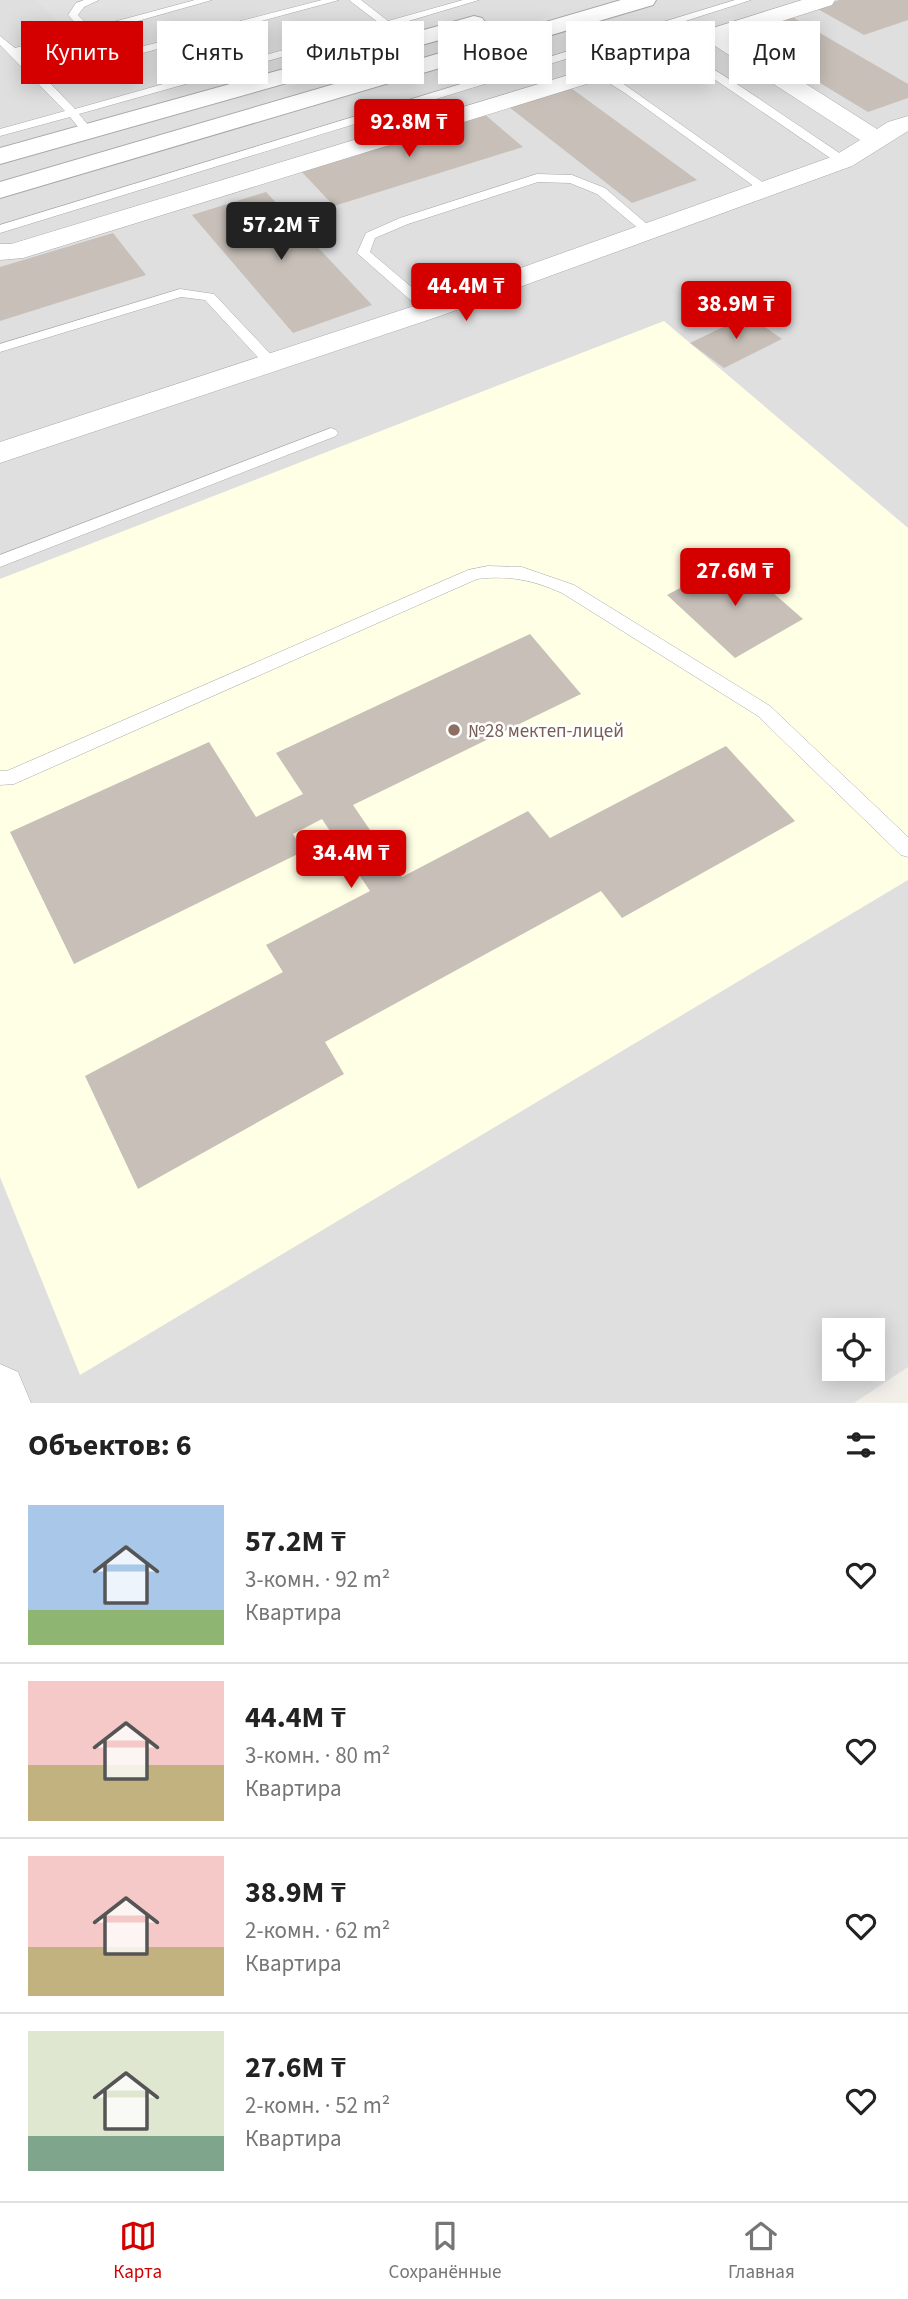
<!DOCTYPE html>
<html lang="ru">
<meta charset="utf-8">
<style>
:root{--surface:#fff;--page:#f6f6f6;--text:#222;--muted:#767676;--line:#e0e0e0;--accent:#d40000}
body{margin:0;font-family:"Source Sans 3",sans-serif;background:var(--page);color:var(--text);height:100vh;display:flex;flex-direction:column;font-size:26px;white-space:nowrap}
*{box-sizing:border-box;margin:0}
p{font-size:23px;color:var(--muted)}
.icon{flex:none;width:38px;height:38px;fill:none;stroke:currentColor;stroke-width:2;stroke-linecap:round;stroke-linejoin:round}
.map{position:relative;height:1403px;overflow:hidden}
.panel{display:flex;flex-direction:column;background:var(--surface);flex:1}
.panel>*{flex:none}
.hud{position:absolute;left:21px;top:21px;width:866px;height:63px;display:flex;gap:14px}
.controls{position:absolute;left:822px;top:1318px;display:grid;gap:14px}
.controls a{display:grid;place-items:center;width:63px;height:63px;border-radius:0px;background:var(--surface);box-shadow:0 4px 18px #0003;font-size:35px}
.price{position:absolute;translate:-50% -60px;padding:0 16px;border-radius:7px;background:var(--accent);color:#fff;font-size:23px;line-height:46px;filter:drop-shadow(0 2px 4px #0008)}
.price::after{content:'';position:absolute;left:50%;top:42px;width:21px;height:16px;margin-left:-10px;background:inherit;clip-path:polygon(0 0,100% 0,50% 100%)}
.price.on{background:#222;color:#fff}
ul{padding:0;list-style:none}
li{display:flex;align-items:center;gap:21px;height:175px;padding:0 28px}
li+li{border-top:2px solid var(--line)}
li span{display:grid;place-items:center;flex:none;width:196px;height:140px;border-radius:0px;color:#555}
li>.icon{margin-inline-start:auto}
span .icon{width:84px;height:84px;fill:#fffc;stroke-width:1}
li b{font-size:30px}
h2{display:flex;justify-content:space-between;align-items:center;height:84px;padding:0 28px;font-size:30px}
.tag{padding:0 24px;border-radius:0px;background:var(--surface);box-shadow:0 4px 18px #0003;font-size:24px;line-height:63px}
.tag.on{background:var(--accent);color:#fff}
.tabs{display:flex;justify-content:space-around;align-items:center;height:98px;border-top:2px solid var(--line);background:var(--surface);font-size:19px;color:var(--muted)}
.tabs a{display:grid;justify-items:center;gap:4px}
.tabs .on{color:var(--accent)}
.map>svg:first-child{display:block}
.residential{fill:#e0dfdf;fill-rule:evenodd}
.education{fill:#ffffe5}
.parking{fill:#e2e2e2}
.building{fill:#c7bfb8}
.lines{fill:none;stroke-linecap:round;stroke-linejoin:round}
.service-casing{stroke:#a9a9a9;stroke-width:1}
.minor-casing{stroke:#a9a9a9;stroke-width:1}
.tertiary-casing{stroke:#a9a9a9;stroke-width:2}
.service{fill:#fff;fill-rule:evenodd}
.minor{fill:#fff;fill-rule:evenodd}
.tertiary{fill:#fff;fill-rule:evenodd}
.education-dot{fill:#8d6e63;stroke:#fff;stroke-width:2.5}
.labels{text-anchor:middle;stroke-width:5;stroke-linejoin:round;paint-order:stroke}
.education-label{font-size:19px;fill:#785e54;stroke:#fff;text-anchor:start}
</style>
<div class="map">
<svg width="908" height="1403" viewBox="0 0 908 1403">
<rect width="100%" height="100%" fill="#f2efe9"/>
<path class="residential" d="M0,0H908V1367L854,1403H0ZM835,1330H873V1368H835Z"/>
<path class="education" d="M664,321L908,528V880L80,1375L0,1177V579Z"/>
<path class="parking" d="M41,0H192L69,33L37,1Z"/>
<path class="building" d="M839,0H908V20L864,35L816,8Z
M787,14L908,84V98L868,112L734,31Z
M571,88L697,180L632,203L509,107Z
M483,113L523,147L334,206L298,168Z
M266,192L372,305L293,333L192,215Z
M113,233L146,275L0,321V267Z
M748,315L782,339L724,368L690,343Z
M734,559L803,619L735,658L667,595Z
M530,634L581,694L353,805L402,877L528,811L550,838L726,746L795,821L622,918L601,891L325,1042L344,1074L138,1189L85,1076L283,972L266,945L370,891L322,819L293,834L304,851L74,964L10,832L209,742L256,817L303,794L276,753Z"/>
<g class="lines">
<g class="service-casing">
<path id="service" d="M84,0H99L84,7L78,15L91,28L195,0H212L21,54L40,73L322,0H339L46,79L75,109L379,23L349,0H361L388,21L463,0H479L395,25L413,39V43H405L385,28L79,114L93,131L91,133H83L70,117L0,136V129L65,111L0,45V36L15,48L82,30L68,15L76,3Z
M735,0H751L579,55L600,68C672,35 699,59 758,98C787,118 817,138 847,158V164H839L695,66C663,57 638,59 608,73L772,189L762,192L625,93L569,58L0,233V225Z
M537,174L572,175L605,188L655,231L649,235L645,234L597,194L570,183L538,182L408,224L375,238L370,252L435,307L437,310L430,314L425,313L357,253L366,233L400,218Z
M180,289L214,294L276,360V366H266L205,300L181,297L0,352V344Z
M331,428L336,430L338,433L336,436L0,567V555Z
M488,566L522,567L574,585L770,706L908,837V857L901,855L758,716L562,593C533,580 509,575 477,579L14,784L0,785V771H7L468,570Z"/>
</g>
<g class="minor-casing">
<path id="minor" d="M802,0H835L832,5L732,37L877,129L888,122L908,116V131L852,166L440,316L0,463V442L420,304L834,156L860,140L712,44L709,39L713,28Z
M598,66L606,68L610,73L606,78L23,258L0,260V244H11Z
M0,1364L18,1372L31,1403H0Z"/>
</g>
<g class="tertiary-casing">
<path id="tertiary" d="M621,0H656L653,5L0,198V182Z
M474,16L482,18L486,23L482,28L0,164V148Z"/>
</g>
<use href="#service" class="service"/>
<use href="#minor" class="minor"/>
<use href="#tertiary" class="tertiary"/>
</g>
<circle class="education-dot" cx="454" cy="730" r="7"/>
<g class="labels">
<g class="education-label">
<text x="468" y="737">№28 мектеп-лицей</text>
</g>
</g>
</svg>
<div class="controls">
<a><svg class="icon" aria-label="locate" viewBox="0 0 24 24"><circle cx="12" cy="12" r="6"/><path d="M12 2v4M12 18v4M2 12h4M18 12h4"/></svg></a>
</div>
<b class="price" style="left:409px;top:159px">92.8M ₸</b>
<b class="price on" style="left:281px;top:262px">57.2M ₸</b>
<b class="price" style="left:466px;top:323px">44.4M ₸</b>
<b class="price" style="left:736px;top:341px">38.9M ₸</b>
<b class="price" style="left:735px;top:608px">27.6M ₸</b>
<b class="price" style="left:351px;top:890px">34.4M ₸</b>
<div class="hud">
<a class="tag on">Купить</a>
<a class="tag">Снять</a>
<a class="tag">Фильтры</a>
<a class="tag">Новое</a>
<a class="tag">Квартира</a>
<a class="tag">Дом</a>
</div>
</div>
<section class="panel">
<h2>Объектов: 6<svg class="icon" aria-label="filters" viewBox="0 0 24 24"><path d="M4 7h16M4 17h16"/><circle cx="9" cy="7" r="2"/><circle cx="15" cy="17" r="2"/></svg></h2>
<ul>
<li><span style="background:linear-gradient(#a9c7e8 75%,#8fb573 0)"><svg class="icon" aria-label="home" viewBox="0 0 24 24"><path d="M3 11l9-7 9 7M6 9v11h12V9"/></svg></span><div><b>57.2M ₸</b><p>3-комн. · 92 m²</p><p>Квартира</p></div><svg class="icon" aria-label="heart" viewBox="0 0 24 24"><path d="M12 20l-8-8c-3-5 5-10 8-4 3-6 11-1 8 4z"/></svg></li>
<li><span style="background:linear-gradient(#f6c9c9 60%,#c2b280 0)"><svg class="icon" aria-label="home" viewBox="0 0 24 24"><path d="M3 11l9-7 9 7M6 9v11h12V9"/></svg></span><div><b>44.4M ₸</b><p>3-комн. · 80 m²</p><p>Квартира</p></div><svg class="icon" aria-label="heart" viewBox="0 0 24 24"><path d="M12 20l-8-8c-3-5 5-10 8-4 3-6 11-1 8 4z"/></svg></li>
<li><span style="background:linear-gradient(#f6c9c9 65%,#c2b280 0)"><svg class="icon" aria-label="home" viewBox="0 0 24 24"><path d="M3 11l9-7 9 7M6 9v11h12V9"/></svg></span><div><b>38.9M ₸</b><p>2-комн. · 62 m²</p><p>Квартира</p></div><svg class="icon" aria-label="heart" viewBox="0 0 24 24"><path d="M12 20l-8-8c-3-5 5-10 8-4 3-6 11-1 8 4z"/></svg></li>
<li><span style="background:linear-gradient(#dfe7d0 75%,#7fa58c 0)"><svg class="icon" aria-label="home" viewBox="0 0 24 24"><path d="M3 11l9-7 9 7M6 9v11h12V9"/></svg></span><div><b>27.6M ₸</b><p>2-комн. · 52 m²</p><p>Квартира</p></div><svg class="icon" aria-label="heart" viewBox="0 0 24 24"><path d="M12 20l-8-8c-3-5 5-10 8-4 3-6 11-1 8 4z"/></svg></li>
</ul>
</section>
<nav class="tabs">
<a class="on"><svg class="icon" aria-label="map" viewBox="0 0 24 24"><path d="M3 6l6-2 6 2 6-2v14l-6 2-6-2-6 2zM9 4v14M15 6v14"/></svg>Карта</a>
<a><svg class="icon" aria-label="saved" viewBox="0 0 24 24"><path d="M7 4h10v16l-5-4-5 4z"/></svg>Сохранённые</a>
<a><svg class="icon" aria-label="home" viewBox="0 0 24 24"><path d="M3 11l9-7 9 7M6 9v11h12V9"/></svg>Главная</a>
</nav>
